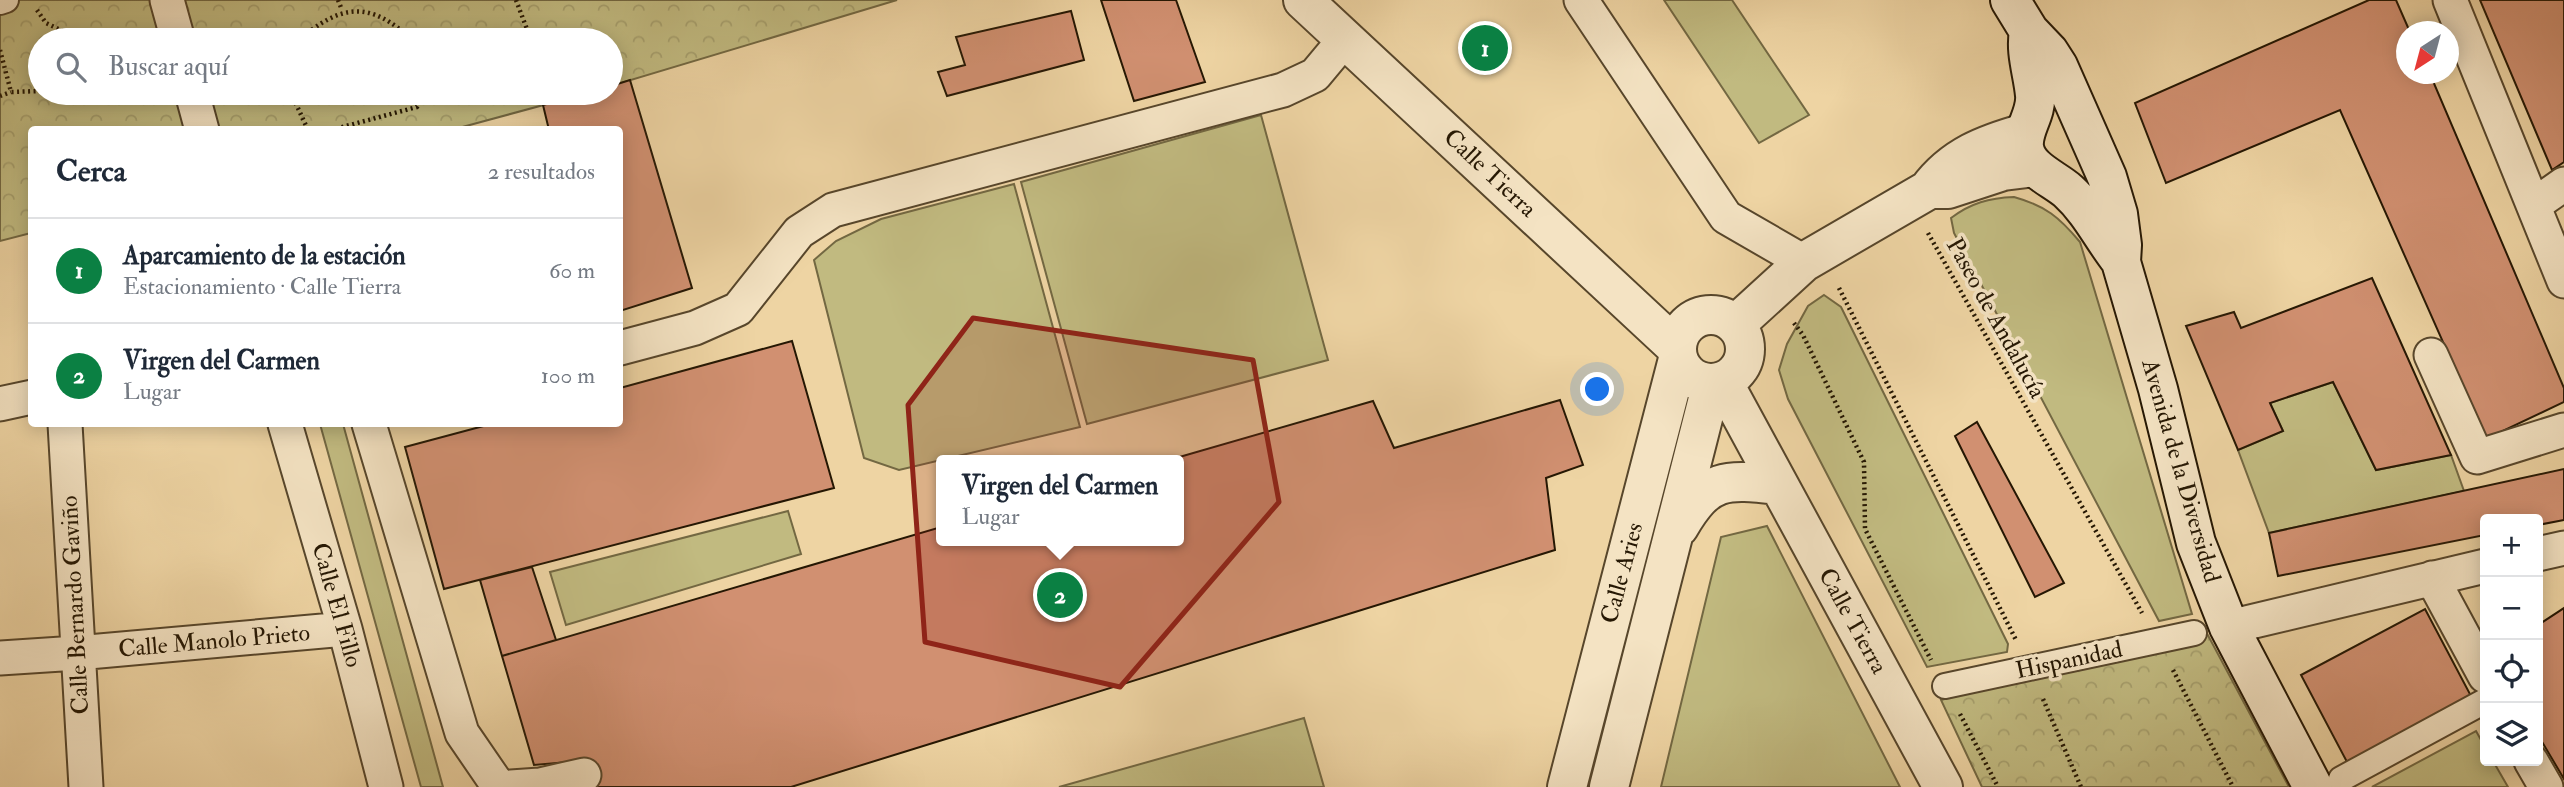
<!DOCTYPE html>
<html lang="es">
<meta charset="utf-8">
<style>
body{margin:0;font-family:"IM FELL Double Pica",serif;background:#f2f2f3;color:#1f2937}
.controls{position:absolute;right:21px;bottom:21px;display:grid;overflow:hidden;border-radius:7px;box-shadow:0 4px 18px #0003}
.controls button{width:63px;height:63px;display:grid;place-items:center;padding:0;border:0;border-bottom:2px solid #e0e1e3;background:#fff;color:#1f2937;font:35px sans-serif}
.compass{position:absolute;left:2396px;top:21px;width:63px;height:63px;border-radius:50%;background:#fff;box-shadow:0 4px 18px #0003;rotate:216deg}
.you{position:absolute;left:1598px;top:390px;width:24px;height:24px;margin:-18px;border:5px solid #fff;border-radius:50%;background:#1a73e8;box-shadow:0 0 0 10px #1a73e833}
.badge{display:grid;place-items:center;width:46px;height:46px;border-radius:50%;background:#0b8043;color:#fff;font-size:23px;font-weight:700}
.pin{position:absolute;translate:-50% -50%;border:4px solid #fff;box-shadow:0 2px 7px #0006}
.popup{position:absolute;left:936px;top:455px;width:248px;height:91px;box-sizing:border-box;display:grid;place-content:center;border-radius:7px;background:#fff;filter:drop-shadow(0 2px 5px #0005);font-size:23px;white-space:nowrap;color:#747a83}
.popup b{font-size:26px;color:#1f2937}
.popup::after{content:'';position:absolute;left:50%;top:100%;margin-left:-14px;border:14px solid transparent;border-top-color:#fff}
.list{margin:0;padding:0;list-style:none}
h2{display:flex;justify-content:space-between;align-items:center;height:91px;margin:0;padding:0 28px;font-size:30px}
h2 small{font-size:23px;font-weight:400;color:#747a83}
.list li{display:grid;grid-template-columns:46px 1fr auto;gap:21px;align-items:center;box-sizing:border-box;height:105px;padding:0 28px;border-top:2px solid #e0e1e3}
.list b{display:block;font-size:26px;white-space:nowrap}
.list p{margin:0;font-size:23px;white-space:nowrap;color:#747a83}
.list em{font-size:23px;font-style:normal;color:#747a83}
.icon{flex:none;width:38px;height:38px;fill:none;stroke:currentColor;stroke-width:2;stroke-linecap:round;stroke-linejoin:round}
.map{position:relative;flex:none;width:2564px;height:787px;overflow:hidden}
.search{position:absolute;background:#fff;box-shadow:0 4px 18px #0003;left:28px;top:28px;width:595px;height:77px;display:flex;align-items:center;gap:18px;box-sizing:border-box;padding:0 24px;border-radius:38px;color:#747a83;font-size:26px}
.panel{position:absolute;background:#fff;box-shadow:0 4px 18px #0003;left:28px;top:126px;width:595px;height:301px;border-radius:7px}
.map>svg:first-child{display:block}
.green{fill:#c1ba80;stroke:#736842;stroke-width:2}
.park{fill:url(#park-crowns);stroke:#736842;stroke-width:2}
.building{fill:#d19071;stroke:#251703;stroke-width:2}
.lines{fill:none;stroke-linecap:round;stroke-linejoin:round}
.pedestrian-casing{stroke:#57462b;stroke-width:28}
.minor-casing{stroke:#57462b;stroke-width:37}
.tertiary-casing{stroke:#57462b;stroke-width:42}
.secondary-casing{stroke:#251703;stroke-width:42}
.path{stroke:#251703;stroke-width:4.5;stroke-dasharray:2 3.5;stroke-linecap:butt}
.pedestrian{stroke:#f4e3c3;stroke-width:24}
.minor{stroke:#f4e3c3;stroke-width:33}
.tertiary{stroke:#f4e3c3;stroke-width:38}
.secondary{stroke:#f4e3c3;stroke-width:38}
.marked{fill:#8f2418;fill-opacity:0.2;stroke:#8f2418;stroke-width:5;stroke-linejoin:round}
.labels{text-anchor:middle;dominant-baseline:central;stroke-width:7;stroke-linejoin:round;paint-order:stroke}
.street-label{font-size:24px;fill:#251703;stroke:#f4e3c3}
</style>
<div class="map">
<svg width="2564" height="787" viewBox="0 0 2564 787">
<defs>
<pattern id="park-crowns" width="20" height="18" patternUnits="userSpaceOnUse" patternTransform="scale(1.75)"><rect width="20" height="18" fill="#c1ba80"/><path d="M2 6a3 3 0 1 1 6 0M12 15a3 3 0 1 1 6 0" fill="none" stroke="#a69f6d"/></pattern>
</defs>
<rect width="100%" height="100%" fill="#eed4a3"/>
<filter id="stains"><feTurbulence type="fractalNoise" baseFrequency=".00286" numOctaves="4"/><feColorMatrix values="0 0 0 0 .2 0 0 0 0 .09 0 0 0 0 .02 0 0 0 .5 -.17"/></filter>
<radialGradient id="worn" r=".72"><stop offset=".6" stop-color="#630" stop-opacity="0"/><stop offset="1" stop-color="#630" stop-opacity=".3"/></radialGradient>
<path class="green" d="M1664,0H1732L1809,115L1759,143Z
M1261,115L1328,360L1087,424L1021,182Z
M1014,184L1080,427L899,470L864,458L814,260L836,241L881,219Z
M2014,197C2046,206 2059,217 2080,242L2192,614L2159,621L1954,233L1951,218C1971,203 1989,198 2014,197Z
M1824,295L1841,307L2008,644L2007,652L1927,667L1788,399L1779,370L1787,344L1808,306Z
M2333,382L2376,470L2451,455L2464,491L2269,533L2238,450L2283,431L2270,403Z
M320,424H343L443,787H421Z
M788,511L801,554L566,625L550,572Z
M1767,526L1900,787H1661L1721,537Z
M1304,718L1324,787H1059Z
M2476,731L2485,747V761H2493L2508,787H2372Z"/>
<path class="park" d="M0,0H897L611,86V40H40V93H588L455,129L32,130L31,233L0,241Z
M2203,626L2289,787H1982L1941,700Z"/>
<path class="building" d="M1101,0H1176L1205,82L1134,101Z
M2369,0H2396L2410,32H2406V74H2430L2564,388V402L2486,439L2340,110L2166,183L2135,103Z
M2480,0H2564V162L2552,170Z
M1071,11L1084,60L947,96L938,72L965,65L956,37Z
M630,80L692,288L620,311V130H549L543,105L586,93H611V86Z
M2372,278L2451,455L2376,470L2333,382L2270,403L2283,431L2238,450L2186,326L2234,312L2241,328Z
M792,341L834,488L444,589L405,447L491,424H620V388Z
M1560,400L1583,465L1546,478L1555,550L791,787H587L579,761L534,765L502,656L941,527V541H1179V460H1169L1373,401L1394,448Z
M1977,422L2064,583L2035,597L1955,436Z
M2564,469V520L2538,525V519H2485V535L2278,576L2269,533Z
M532,567L556,640L502,656L480,580Z
M2564,608V779L2538,735V625Z
M2425,609L2471,696L2347,762L2301,675Z"/>
<g class="lines">
<defs>
<path id="pedestrian" d="M0,2L6,0
M1945,686L2194,633
M2341,779L2485,701"/>
<path id="minor" d="M167,0L178,40
M1581,0L1726,217L1804,262
M2450,0L2564,281
M192,93L202,130
M2534,205L2564,184
M620,348L695,328L738,309L799,232L833,210L1283,90L1315,75L1345,39
M2431,355L2477,457L2564,430
M0,404L32,397
M65,424L86,787
M285,424L345,629L386,787
M369,424L462,733L499,787
M2538,554L2564,548
M2432,578L2485,676
M2229,627L2485,566
M0,658L77,653L345,629
M2531,761L2546,787
M511,787L540,785L584,775"/>
<path id="tertiary" d="M1303,0L1677,348
M1933,189H1948L2003,171L2034,167
M1677 349a34 34 0 1 1 68 0a34 34 0 1 1-68 0Z
M1735,325L1804,262L1928,190C1953,156 1986,144 2025,133
M1723,382L1943,787
M1679,527C1708,477 1725,479 1779,485
M1567,787L1678,359
M1609,787L1712,383"/>
<path id="secondary" d="M2010,0L2029,31L2049,52L2058,66L2107,177L2118,214L2122,245L2121,262L2158,389L2196,543L2229,627L2313,787
M2029,31C2025,53 2033,73 2035,95C2037,114 2022,129 2024,147C2027,169 2053,178 2068,191C2090,211 2102,237 2120,260"/>
</defs>
<use href="#pedestrian" class="pedestrian-casing"/>
<use href="#minor" class="minor-casing"/>
<use href="#tertiary" class="tertiary-casing"/>
<use href="#secondary" class="secondary-casing"/>
<path class="path" d="M338,0L342,10
M516,0L531,40
M37,10L46,23L81,40
M299,40C341,4 370,0 412,40
M0,50L11,92L40,91
M101,93L108,99L132,93
M291,93L308,130
M552,93L555,102
M0,96L11,92
M331,130L417,107L424,93
M1928,233L2142,613
M1839,288L2016,640
M1794,323L1803,335L1864,462L1865,529L1931,660
M2173,670L2233,787
M2043,699L2081,787
M1960,714L1998,787"/>
<use href="#pedestrian" class="pedestrian"/>
<use href="#minor" class="minor"/>
<use href="#tertiary" class="tertiary"/>
<use href="#secondary" class="secondary"/>
</g>
<path class="marked" d="M973,318L1253,360L1279,502L1120,687L925,642L908,405Z"/>
<g class="labels">
<g class="street-label">
<text transform="translate(1490 173) rotate(43)">Calle Tierra</text>
<text transform="translate(1996 318) rotate(61)">Paseo de Andalucía</text>
<text transform="translate(2181 471) rotate(74)">Avenida de la Diversidad</text>
<text transform="translate(1622 573) rotate(-75)">Calle Aries</text>
<text transform="translate(75 605) rotate(-93)">Calle Bernardo Gaviño</text>
<text transform="translate(337 605) rotate(74)">Calle El Fillo</text>
<text transform="translate(1853 621) rotate(61)">Calle Tierra</text>
<text transform="translate(214 641) rotate(-5)">Calle Manolo Prieto</text>
<text transform="translate(2069 660) rotate(-12)">Hispanidad</text>
</g>
</g>
<rect width="100%" height="100%" filter="url(#stains)"/>
<rect width="100%" height="100%" fill="url(#worn)"/>
</svg>
<div class="controls">
<button>+</button>
<button>−</button>
<button><svg class="icon" aria-label="locate" viewBox="0 0 24 24"><circle cx="12" cy="12" r="6"/><path d="M12 2v4M12 18v4M2 12h4M18 12h4"/></svg></button>
<button><svg class="icon" aria-label="layers" viewBox="0 0 24 24"><path d="M12 4l9 5-9 5-9-5zM3 14l9 5 9-5"/></svg></button>
</div>
<svg class="compass" viewBox="-18 -18 36 36"><path d="M0-13l5 13h-10z" fill="#e53935"/><path d="M0 13l5-13h-10z" fill="#747a83"/></svg>
<div class="you"></div>
<div class="pin badge" style="left:1485px;top:48px">1</div>
<div class="pin badge" style="left:1060px;top:595px">2</div>
<div class="popup"><b>Virgen del Carmen</b>Lugar</div>
<div class="search"><svg class="icon" aria-label="search" viewBox="0 0 24 24"><circle cx="10" cy="10" r="6"/><path d="M15 15l6 6"/></svg>Buscar aquí</div>
<section class="panel">
<h2>Cerca<small>2 resultados</small></h2>
<ul class="list">
<li><span class="badge">1</span><div><b>Aparcamiento de la estación</b><p>Estacionamiento · Calle Tierra</p></div><em>60 m</em></li>
<li><span class="badge">2</span><div><b>Virgen del Carmen</b><p>Lugar</p></div><em>100 m</em></li>
</ul>
</section>
</div>
